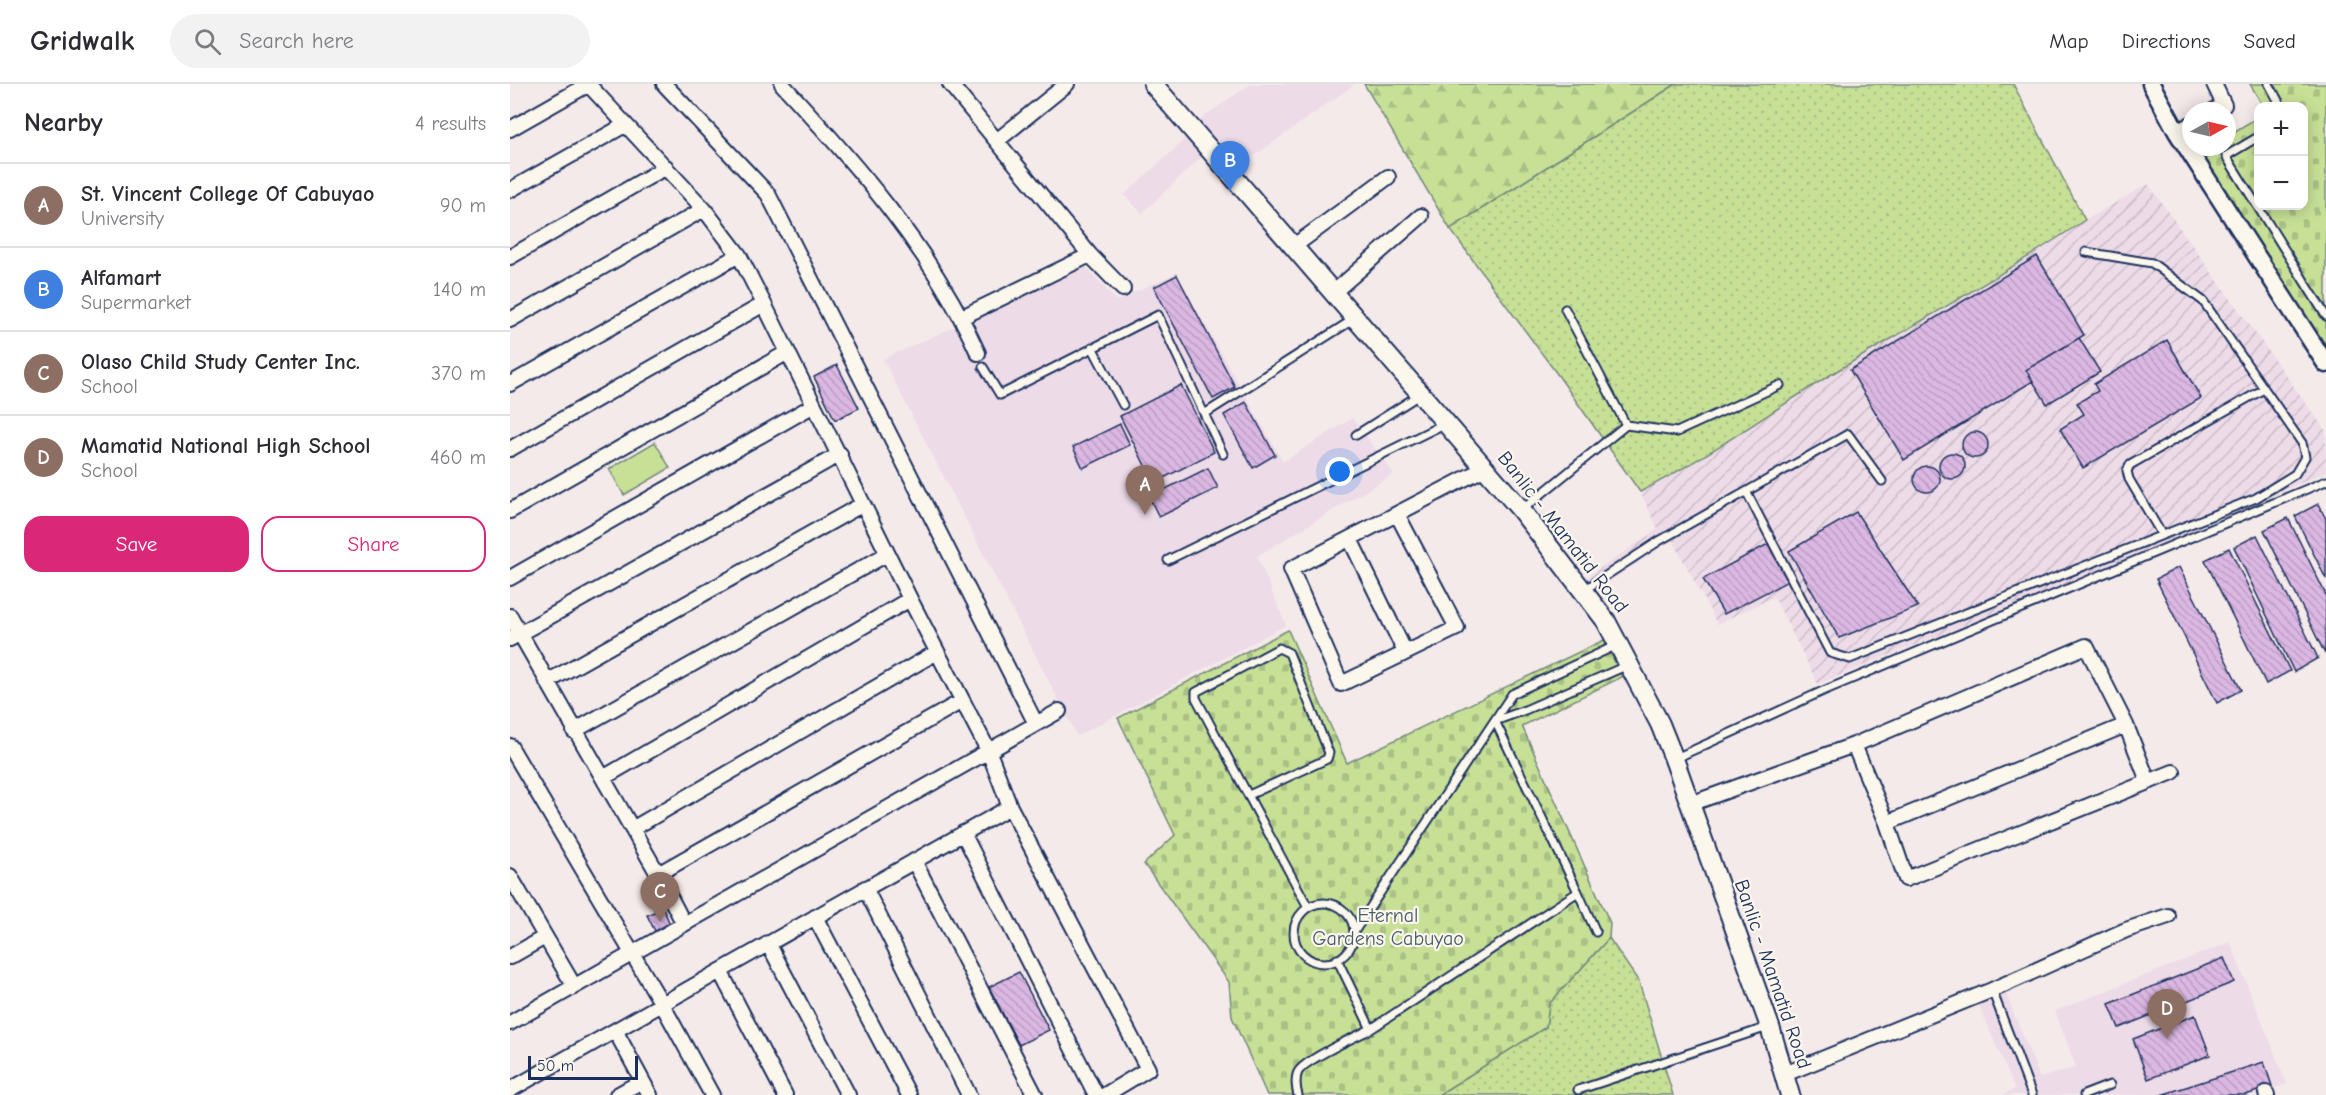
<!DOCTYPE html>
<meta charset="utf-8">
<style>
body{margin:0;font-family:"Comic Neue",sans-serif;background:#f2f2f3;color:#2b2b33}
.controls{position:absolute;right:18px;top:18px;display:grid;overflow:hidden;border-radius:12px;box-shadow:0 3px 15px #0003}
.controls button{width:54px;height:54px;display:grid;place-items:center;padding:0;border:0;border-bottom:2px solid #e1e1e2;background:#fff;color:#2b2b33;font:30px sans-serif}
.compass{position:absolute;left:1672px;top:18px;width:54px;height:54px;border-radius:50%;background:#fff;box-shadow:0 3px 15px #0003;rotate:82deg}
.scale{position:absolute;left:18px;bottom:15px;width:110px;box-sizing:border-box;padding-left:6px;border:3px solid #1b2f5e;border-top:0;font-size:16px;line-height:21px;white-space:nowrap;color:#1b2f5e;-webkit-text-stroke:4px #fbf7ec;paint-order:stroke}
.you{position:absolute;left:830px;top:388px;width:21px;height:21px;margin:-15px;border:4px solid #fff;border-radius:50%;background:#1a73e8;box-shadow:0 0 0 9px #1a73e833}
.badge{display:grid;place-items:center;width:39px;height:39px;border-radius:50%;background:#db2777;color:#fff;font-size:20px;font-weight:700}
.pin{position:absolute;translate:-50% -50px;filter:drop-shadow(0 2px 3px #0008)}
.pin::after{content:'';position:absolute;top:32px;width:21px;height:18px;background:inherit;clip-path:polygon(0 0,100% 0,50% 100%)}
.list{margin:0;padding:0;list-style:none}
h2{display:flex;justify-content:space-between;align-items:center;height:78px;margin:0;padding:0 24px;font-size:26px}
h2 small{font-size:20px;font-weight:400;color:#7c7c81}
.list li{display:grid;grid-template-columns:39px 1fr auto;gap:18px;align-items:center;box-sizing:border-box;height:84px;padding:0 24px;border-top:2px solid #e1e1e2}
.list b{display:block;font-size:22px;white-space:nowrap}
.list p{margin:0;font-size:20px;white-space:nowrap;color:#7c7c81}
.list em{font-size:20px;font-style:normal;color:#7c7c81}
.actions{display:flex;gap:12px;padding:18px 24px}
.actions a{flex:1;padding:14px 0;border:2px solid #db2777;border-radius:18px;text-align:center;font-size:21px;color:#db2777}
.actions .main{background:#db2777;color:#fff}
.icon{flex:none;width:33px;height:33px;fill:none;stroke:currentColor;stroke-width:2;stroke-linecap:round;stroke-linejoin:round}
.map{position:relative;flex:none;width:1816px;height:1011px;overflow:hidden}
header{display:flex;align-items:center;gap:36px;box-sizing:border-box;height:84px;padding:0 30px;background:#fff;border-bottom:2px solid #e1e1e2}
header strong{font-size:28px}
nav{display:flex;gap:33px;margin-inline-start:auto;font-size:21px}
.search{width:420px;height:54px;background:#f2f2f3;display:flex;align-items:center;gap:15px;box-sizing:border-box;padding:0 21px;border-radius:33px;color:#7c7c81;font-size:22px}
main{display:flex}
aside{flex:1;background:#fff}
.map>svg:first-child{display:block}
.built{fill:#eddbe8}
.industrial{fill:url(#industrial-furrows)}
.grass{fill:url(#grass-dots);stroke:#71887a;stroke-width:1.5}
.forest{fill:url(#forest-firs);stroke:#71887a;stroke-width:1.5}
.cemetery{fill:url(#cemetery-stones);stroke:#71887a;stroke-width:1.5}
.park{fill:#c7e096;stroke:#71887a;stroke-width:1.5}
.building{fill:url(#building-back-hatch);stroke:#1b2f5e;stroke-width:1.5}
.lines{fill:none;stroke-linecap:round;stroke-linejoin:round}
.service-casing{stroke:#1b2f5e;stroke-width:11}
.minor-casing{stroke:#1b2f5e;stroke-width:18}
.tertiary-casing{stroke:#1b2f5e;stroke-width:21}
.secondary-casing{stroke:#1b2f5e;stroke-width:22}
.service{stroke:#fbf7ec;stroke-width:7}
.minor{stroke:#fbf7ec;stroke-width:14}
.tertiary{stroke:#fbf7ec;stroke-width:16}
.secondary{stroke:#fbf7ec;stroke-width:18}
.labels{text-anchor:middle;dominant-baseline:central;stroke-width:4.5;stroke-linejoin:round;paint-order:stroke}
.street-label{font-size:20px;fill:#1b2f5e;stroke:#fbf7ec}
.park-label{font-size:20px;fill:#465b6c;stroke:#fbf7ec}
</style>
<header>
<strong>Gridwalk</strong>
<div class="search"><svg class="icon" aria-label="search" viewBox="0 0 24 24"><circle cx="10" cy="10" r="6"/><path d="M15 15l6 6"/></svg>Search here</div>
<nav><a>Map</a><a>Directions</a><a>Saved</a></nav>
</header>
<main>
<aside>
<h2>Nearby<small>4 results</small></h2>
<ul class="list">
<li><span class="badge" style="background:#8d6e63">A</span><div><b>St. Vincent College Of Cabuyao</b><p>University</p></div><em>90 m</em></li>
<li><span class="badge" style="background:#3f7fe0">B</span><div><b>Alfamart</b><p>Supermarket</p></div><em>140 m</em></li>
<li><span class="badge" style="background:#8d6e63">C</span><div><b>Olaso Child Study Center Inc.</b><p>School</p></div><em>370 m</em></li>
<li><span class="badge" style="background:#8d6e63">D</span><div><b>Mamatid National High School</b><p>School</p></div><em>460 m</em></li>
</ul>
<div class="actions"><a class="main">Save</a><a>Share</a></div>
</aside>
<div class="map">
<svg width="1816" height="1011" viewBox="0 0 1816 1011">
<defs>
<pattern id="industrial-furrows" width="10" height="10" patternUnits="userSpaceOnUse" patternTransform="scale(1.5)"><rect width="10" height="10" fill="#eddbe8"/><path d="M-1 1l2-2M0 10L10 0M9 11l2-2" fill="none" stroke="#cbbcc9"/></pattern>
<pattern id="grass-dots" width="8" height="8" patternUnits="userSpaceOnUse" patternTransform="scale(1.5)"><rect width="8" height="8" fill="#c7e096"/><path d="M2 2h.1M6 6h.1" fill="none" stroke="#aac084" stroke-width="1.8" stroke-linecap="round"/></pattern>
<pattern id="forest-firs" width="22" height="20" patternUnits="userSpaceOnUse" patternTransform="scale(1.5)"><rect width="22" height="20" fill="#c7e096"/><path d="M5 1l3.5 6h-7zM16 11l3.5 6h-7z" fill="#aac084"/></pattern>
<pattern id="cemetery-stones" width="16" height="16" patternUnits="userSpaceOnUse" patternTransform="scale(1.5)"><rect width="16" height="16" fill="#c7e096"/><path d="M2 7V4a2 2 0 0 1 4 0v3zM10 15v-3a2 2 0 0 1 4 0v3z" fill="#aac084"/></pattern>
<pattern id="building-back-hatch" width="6" height="6" patternUnits="userSpaceOnUse" patternTransform="scale(1.5)"><rect width="6" height="6" fill="#dbb8e2"/><path d="M-1 5l2 2M0 0l6 6M5-1l2 2" fill="none" stroke="#bb9ec4"/></pattern>
</defs>
<rect width="100%" height="100%" fill="#f5eaea"/>
<filter id="ink" filterUnits="userSpaceOnUse"><feTurbulence type="fractalNoise" baseFrequency=".0167" numOctaves="2"/><feDisplacementMap in="SourceGraphic" scale="12" xChannelSelector="R" yChannelSelector="G"/><feConvolveMatrix kernelMatrix="1 2 1 2 8 2 1 2 1" color-interpolation-filters="sRGB"/></filter>
<g filter="url(#ink)">
<path class="built" d="M741,0H845L722,88L702,63L632,129L614,111L669,61L693,33Z
M576,183L606,217L666,189L773,378L842,334L884,390L747,472L776,541L567,652L373,275Z
M1720,858L1777,1000L1744,1011H1492L1505,1005L1467,917L1494,905L1530,994L1566,983L1545,927Z"/>
<path class="industrial" d="M1638,100L1816,347V388L1578,491L1308,600L1264,513L1207,540L1162,455L1081,510L1073,496L1148,445L1130,408L1173,385L1323,290L1535,163L1575,136Z"/>
<path class="grass" d="M1166,0H1503L1575,136C1494,190 1409,238 1325,288C1260,328 1198,373 1130,408L1050,294L940,145Z
M1099,854L1129,898L1163,1011H928L1036,943L1039,920Z"/>
<path class="forest" d="M854,0H1166L940,145Z"/>
<path class="cemetery" d="M1740,0H1816V269L1688,69L1698,63H1717V52L1748,33V122H1794V22H1753Z
M778,546L837,679L1094,556L1112,593L1012,642L1100,839L1099,854L1039,920L1036,943L928,1011H757L722,933L719,898L634,780L665,751L608,634Z"/>
<path class="park" d="M145,358L160,384L114,411L99,385Z"/>
<path class="building" d="M1527,172L1574,251L1516,286L1523,297L1394,376L1340,286Z
M667,191L725,303L703,315L644,203Z
M1569,254L1590,288L1537,320L1516,286Z
M1657,256L1691,314L1573,384L1550,345L1574,330L1567,319L1588,307L1584,300Z
M327,281L349,324L325,336L304,293Z
M671,301L704,368L644,399L610,332Z
M736,318L765,371L743,384L714,331Z
M610,340L620,361L573,384L563,363Z
M1452 361a13 13 0 1 1 26 0a13 13 0 1 1-26 0Z
M1429 382a13 13 0 1 1 26 0a13 13 0 1 1-26 0Z
M1404 395a13 13 0 1 1 26 0a13 13 0 1 1-26 0Z
M698,384L708,404L649,433L639,413Z
M1808,420L1816,435V495L1785,432Z
M1346,428L1408,523L1329,554L1279,467Z
M1778,434L1816,511L1815,570L1754,446Z
M1747,451L1808,574L1784,588L1724,463Z
M1258,460L1278,497L1214,530L1193,495Z
M1719,464L1780,587L1756,600L1695,476Z
M1669,483L1731,606L1707,619L1646,495Z
M153,824L162,845L148,853L137,831Z
M1714,874L1724,898L1609,944L1599,920Z
M509,888L539,946L509,961L479,903Z
M1685,931L1700,971L1638,995L1623,955Z
M1754,978L1762,1002L1736,1011H1651Z"/>
<g class="lines">
<defs>
<path id="service" d="M1759,0L1771,22
M1748,53L1716,72L1816,232
M582,263L613,321
M473,283L490,311L648,231L713,370
M696,329L844,235
M1116,341L1167,348L1270,301
M846,351L909,311
M1237,409L1320,569L1340,575L1746,414L1785,390L1795,373L1792,359L1693,217L1642,179L1576,168
M1013,425L1116,341L1055,225
M1652,451L1619,395L1617,387L1620,381L1754,305
M658,476L934,340
M1074,506L1149,457L1338,350L1372,397
M985,637L1015,626L1118,581
M1166,674L1313,607L1816,397
M739,711L817,675L819,669L779,569L769,564L686,608V614L798,823
M1068,808L1086,848
M784 849a30 30 0 1 1 60 0a30 30 0 1 1-60 0Z
M844,848L1002,610L1107,561
M827,875L861,945L1068,808L985,637
M1482,906L1522,1011
M1068,1006L1258,943
M788,1011C786,1005 785,994 788,988C794,976 847,952 861,945
M1574,1011L1600,1001"/>
<path id="minor" d="M78,0L194,125L229,171L254,220L400,515L479,668L500,723L638,985L595,1011
M154,0L258,110L526,640
M272,0C347,81 423,168 468,269
M440,0L580,171L613,205
M1703,27L1714,21L1704,0
M0,45L79,0
M1667,48L1681,40
M488,56L557,0
M0,106L115,41
M784,162L878,93
M0,173L156,83
M824,208L911,132
M452,233L580,171
M0,236L194,125
M0,300L229,171
M0,365L254,220
M0,427L278,268
M887,430L947,544L831,600L781,485L975,384
M840,455L895,568
M0,494L304,321
M0,532L148,790L174,840
M0,555L330,370
M37,598L353,420
M64,647L377,470
M1344,661L1377,739L1396,795L1663,688
M0,662L152,920L202,1011
M93,694L400,515
M1180,720L1344,661L1576,562L1616,641L1638,697
M1377,739L1616,641
M122,745L427,568
M453,749L586,1011
M404,777L525,1011
M148,790L452,617
M0,792L64,902
M355,804L459,1011
M305,833L399,1011
M258,859L338,1011
M0,873L35,853
M210,887L275,1011
M0,939L549,627
M106,948L140,1011
M1275,990L1482,906L1616,846L1658,832
M0,1006L500,723
M1756,1009L1757,1011
M107,1011L132,997"/>
<path id="tertiary" d="M1641,0L1667,48L1816,280"/>
<path id="secondary" d="M643,0L1011,426L1096,537L1150,640L1164,675L1260,943L1280,1011"/>
</defs>
<use href="#service" class="service-casing"/>
<use href="#minor" class="minor-casing"/>
<use href="#tertiary" class="tertiary-casing"/>
<use href="#secondary" class="secondary-casing"/>
<use href="#service" class="service"/>
<use href="#minor" class="minor"/>
<use href="#tertiary" class="tertiary"/>
<use href="#secondary" class="secondary"/>
</g>
</g>
<g class="labels">
<g class="street-label">
<text transform="translate(1053 448) rotate(52)">Banlic - Mamatid Road</text>
<text transform="translate(1263 890) rotate(71)">Banlic - Mamatid Road</text>
</g>
<g class="park-label">
<text x="878" y="831">Eternal<tspan x="878" dy="23">Gardens Cabuyao</tspan></text>
</g>
</g>
</svg>
<div class="controls">
<button>+</button>
<button>−</button>
</div>
<svg class="compass" viewBox="-18 -18 36 36"><path d="M0-13l5 13h-10z" fill="#e53935"/><path d="M0 13l5-13h-10z" fill="#7c7c81"/></svg>
<div class="scale">50 m</div>
<div class="you"></div>
<div class="pin badge" style="left:635px;top:431px;background:#8d6e63">A</div>
<div class="pin badge" style="left:720px;top:107px;background:#3f7fe0">B</div>
<div class="pin badge" style="left:150px;top:838px;background:#8d6e63">C</div>
<div class="pin badge" style="left:1657px;top:955px;background:#8d6e63">D</div>
</div>
</main>
